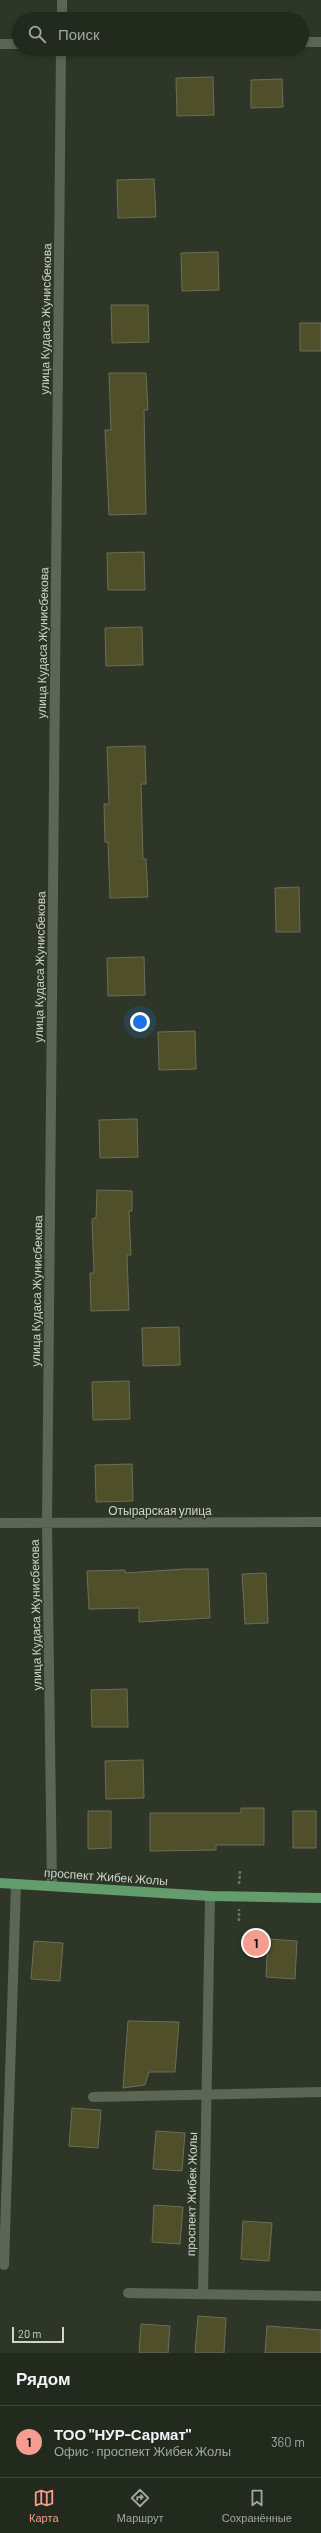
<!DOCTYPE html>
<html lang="ru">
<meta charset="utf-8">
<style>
body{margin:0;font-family:Barlow,sans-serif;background:#2e352a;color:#f1f3f6}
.scale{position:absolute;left:12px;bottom:10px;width:52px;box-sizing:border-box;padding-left:4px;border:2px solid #cfd4ca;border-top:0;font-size:11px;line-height:14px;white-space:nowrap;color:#cfd4ca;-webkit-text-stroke:3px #2e3727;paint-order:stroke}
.you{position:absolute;left:140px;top:1022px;width:14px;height:14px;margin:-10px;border:3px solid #fff;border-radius:50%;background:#1a73e8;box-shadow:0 0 0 6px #1a73e833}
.badge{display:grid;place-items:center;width:26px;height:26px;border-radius:50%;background:#f59d8f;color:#111;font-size:13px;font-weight:700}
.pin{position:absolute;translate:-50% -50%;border:2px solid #fff;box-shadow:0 1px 4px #0006}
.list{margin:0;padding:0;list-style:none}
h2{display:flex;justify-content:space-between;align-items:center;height:52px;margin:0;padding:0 16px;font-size:17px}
h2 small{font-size:13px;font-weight:400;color:#a2a6a4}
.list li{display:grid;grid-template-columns:26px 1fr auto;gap:12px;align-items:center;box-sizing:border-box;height:72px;padding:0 16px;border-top:1px solid #3f453b}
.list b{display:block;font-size:15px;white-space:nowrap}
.list p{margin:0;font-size:13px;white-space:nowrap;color:#a2a6a4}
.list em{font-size:13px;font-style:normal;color:#a2a6a4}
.icon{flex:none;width:22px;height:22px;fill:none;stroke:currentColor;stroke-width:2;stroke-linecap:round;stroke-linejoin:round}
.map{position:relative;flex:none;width:321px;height:2353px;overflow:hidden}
.search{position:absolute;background:#22291d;box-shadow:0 2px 6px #0003;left:12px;right:12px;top:12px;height:44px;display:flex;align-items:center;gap:10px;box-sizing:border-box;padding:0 14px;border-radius:22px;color:#a2a6a4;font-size:15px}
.sheet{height:124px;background:#22291d}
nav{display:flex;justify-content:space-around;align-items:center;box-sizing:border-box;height:56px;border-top:1px solid #3f453b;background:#22291d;font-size:11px;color:#a2a6a4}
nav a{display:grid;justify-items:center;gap:2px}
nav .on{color:#f59d8f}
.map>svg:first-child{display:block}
.building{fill:#4f502a;stroke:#6c6d59}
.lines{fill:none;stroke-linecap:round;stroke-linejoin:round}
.path{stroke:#6c7466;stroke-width:2.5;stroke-dasharray:3 2;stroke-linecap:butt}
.minor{stroke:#5c6654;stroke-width:10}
.major{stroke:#639d6e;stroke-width:10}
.labels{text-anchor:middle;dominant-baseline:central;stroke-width:3;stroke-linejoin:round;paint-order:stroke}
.street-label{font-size:12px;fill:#cfd4ca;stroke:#2e3727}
</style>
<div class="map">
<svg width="321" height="2353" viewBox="0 0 321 2353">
<rect width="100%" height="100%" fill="#2e3727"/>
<path class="building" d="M213,77L214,115L177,116L176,78Z
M282,79L283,107L251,108V80Z
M154,179L156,217L118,218L117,180Z
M218,252L219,290L182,291L181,253Z
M111,305H148L149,342L112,343Z
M300,323H321V351H300Z
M109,373H146L148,410H144L146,514L109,515L105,430H111Z
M144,552L145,590H108L107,553Z
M142,627L143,665L106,666L105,628Z
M145,746L146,784H141L143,859H146L148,897L110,898L108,842H105L104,804H109L107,747Z
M299,887L300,932H276L275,888Z
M144,957L145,995L108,996L107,958Z
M195,1031L196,1069L159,1070L158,1032Z
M137,1119L138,1157L100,1158L99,1120Z
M97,1190L132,1191V1211H129L131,1255H127L129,1310L91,1311L90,1273H94L92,1219L96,1218Z
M179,1327L180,1365L143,1366L142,1328Z
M129,1381L130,1419L93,1420L92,1382Z
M132,1464L133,1501L96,1502L95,1465Z
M185,1569H208L210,1618L139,1622V1608L89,1609L87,1571L125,1570V1573Z
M266,1573L268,1623L245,1624L242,1574Z
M127,1689L128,1727H92L91,1690Z
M143,1760L144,1798L106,1799L105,1761Z
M241,1808H264V1845H216V1850L150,1851V1813H241Z
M88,1811H111V1848L88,1849Z
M293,1811H316V1848H293Z
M268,1939L297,1941L295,1979L266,1977Z
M34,1941L63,1943L60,1981L31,1979Z
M128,2021L179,2022L175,2072H149L145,2085L123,2088Z
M72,2108L101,2110L98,2148L69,2146Z
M156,2131L185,2133L182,2171L153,2169Z
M154,2205L183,2207L180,2244L152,2242Z
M243,2221L272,2223L269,2261L241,2259Z
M198,2316L226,2318L224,2353H195Z
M141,2324L170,2326L168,2353H139Z
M267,2326L321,2330V2353H265Z"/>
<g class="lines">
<path class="path" d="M239,1884L240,1871
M239,1921V1909"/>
<path class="minor" d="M62,19V0
M302,42H321
M0,44H19
M0,1523L321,1522
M52,1885L47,1524L61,49
M93,2097L321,2092
M4,2265L16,1884
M128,2293L321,2296
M203,2294L210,1896"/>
<path class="major" d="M0,1883L210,1896L321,1898"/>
</g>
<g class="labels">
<g class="street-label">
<text transform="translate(45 319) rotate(-89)">улица Кудаса Жунисбекова</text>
<text transform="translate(42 643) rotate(-89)">улица Кудаса Жунисбекова</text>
<text transform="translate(39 967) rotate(-89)">улица Кудаса Жунисбекова</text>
<text transform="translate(36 1291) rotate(-89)">улица Кудаса Жунисбекова</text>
<text x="160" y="1510">Отырарская улица</text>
<text transform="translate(35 1615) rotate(-91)">улица Кудаса Жунисбекова</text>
<text transform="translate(106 1876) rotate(4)">проспект Жибек Жолы</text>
<text transform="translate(191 2194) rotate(-89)">проспект Жибек Жолы</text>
</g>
</g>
</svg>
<div class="scale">20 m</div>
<div class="you"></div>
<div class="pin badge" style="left:256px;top:1943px">1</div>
<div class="search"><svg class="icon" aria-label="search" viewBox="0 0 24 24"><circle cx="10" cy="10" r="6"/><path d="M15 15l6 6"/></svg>Поиск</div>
</div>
<section class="sheet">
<h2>Рядом<small></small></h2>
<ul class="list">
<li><span class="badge">1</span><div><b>ТОО &quot;НУР-Сармат&quot;</b><p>Офис · проспект Жибек Жолы</p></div><em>360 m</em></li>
</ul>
</section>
<nav>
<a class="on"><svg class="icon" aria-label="map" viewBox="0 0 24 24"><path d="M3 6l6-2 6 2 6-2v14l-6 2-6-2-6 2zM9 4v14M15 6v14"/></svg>Карта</a>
<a><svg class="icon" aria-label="directions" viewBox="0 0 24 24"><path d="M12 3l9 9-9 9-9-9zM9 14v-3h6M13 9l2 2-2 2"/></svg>Маршрут</a>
<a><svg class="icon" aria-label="saved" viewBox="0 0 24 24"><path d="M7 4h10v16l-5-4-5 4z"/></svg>Сохранённые</a>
</nav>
